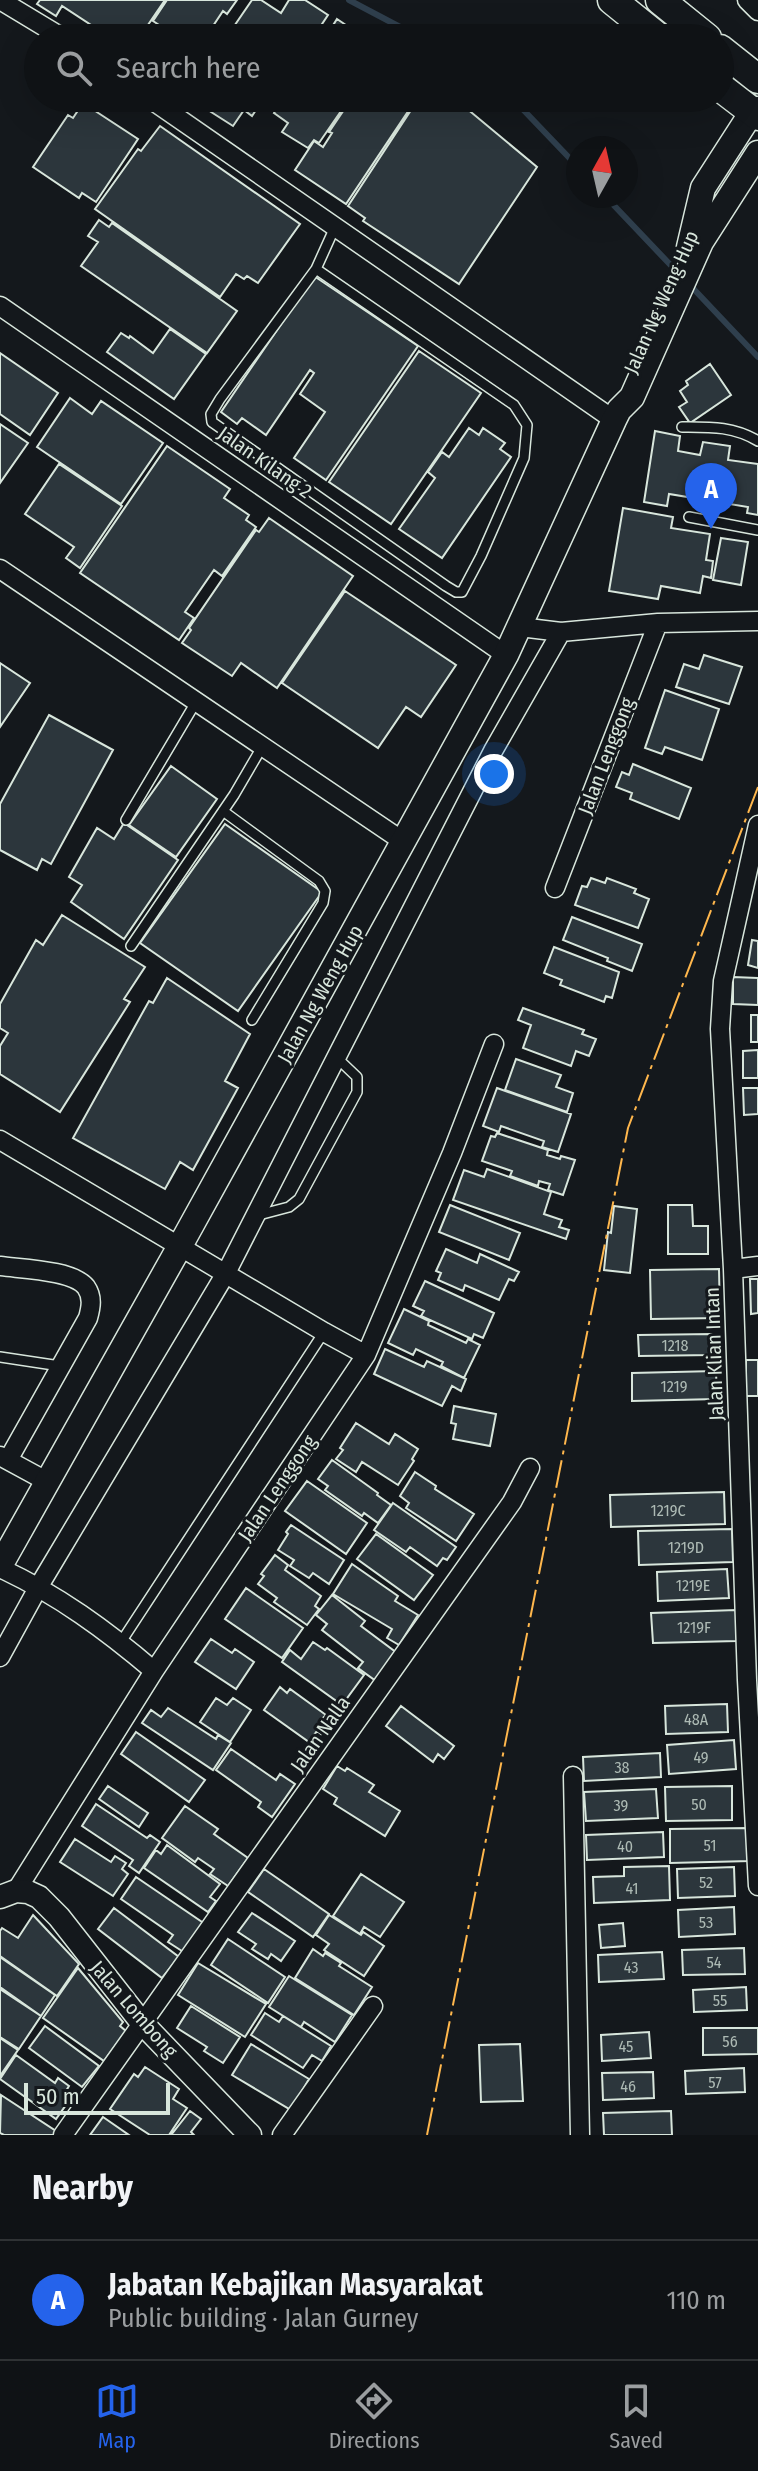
<!DOCTYPE html>
<meta charset="utf-8">
<style>
body{margin:0;font-family:"Fira Sans Condensed",sans-serif;background:#1d2022;color:#f1f3f6}
.compass{position:absolute;left:566px;top:136px;width:72px;height:72px;border-radius:50%;background:#0f1215;box-shadow:0 8px 32px #0002;rotate:8deg}
.scale{position:absolute;left:24px;bottom:20px;width:146px;box-sizing:border-box;padding-left:8px;border:4px solid #d8e6dc;border-top:0;font-size:22px;line-height:28px;white-space:nowrap;color:#d8e6dc;-webkit-text-stroke:6px #14181c;paint-order:stroke}
.you{position:absolute;left:494px;top:774px;width:28px;height:28px;margin:-20px;border:6px solid #fff;border-radius:50%;background:#1a73e8;box-shadow:0 0 0 12px #1a73e833}
.badge{display:grid;place-items:center;width:52px;height:52px;border-radius:50%;background:#2563eb;color:#fff;font-size:26px;font-weight:700}
.pin{position:absolute;translate:-50% -66px;filter:drop-shadow(0 2px 4px #0008)}
.pin::after{content:'';position:absolute;top:42px;width:28px;height:24px;background:inherit;clip-path:polygon(0 0,100% 0,50% 100%)}
.list{margin:0;padding:0;list-style:none}
h2{display:flex;justify-content:space-between;align-items:center;height:104px;margin:0;padding:0 32px;font-size:34px}
h2 small{font-size:26px;font-weight:400;color:#9b9ea0}
.list li{display:grid;grid-template-columns:52px 1fr auto;gap:24px;align-items:center;box-sizing:border-box;height:120px;padding:0 32px;border-top:2px solid #2f3234}
.list b{display:block;font-size:30px;white-space:nowrap}
.list p{margin:0;font-size:26px;white-space:nowrap;color:#9b9ea0}
.list em{font-size:26px;font-style:normal;color:#9b9ea0}
.icon{flex:none;width:44px;height:44px;fill:none;stroke:currentColor;stroke-width:2;stroke-linecap:round;stroke-linejoin:round}
.map{position:relative;flex:none;width:758px;height:2135px;overflow:hidden}
.search{position:absolute;background:#0f1215;box-shadow:0 8px 32px #0002;left:24px;right:24px;top:24px;height:88px;display:flex;align-items:center;gap:20px;box-sizing:border-box;padding:0 28px;border-radius:44px;color:#9b9ea0;font-size:30px}
.sheet{height:224px;background:#0f1215}
nav{display:flex;justify-content:space-around;align-items:center;box-sizing:border-box;height:112px;border-top:2px solid #2f3234;background:#0f1215;font-size:22px;color:#9b9ea0}
nav a{display:grid;justify-items:center;gap:4px}
nav .on{color:#2563eb}
.map>svg:first-child{display:block}
.lines{fill:none;stroke-linecap:round;stroke-linejoin:round}
.stream{stroke:#2f3f4d;stroke-width:6}
.building{fill:#2c363c;stroke:#d8e6dc;stroke-width:2}
.service-casing{stroke:#d8e6dc;stroke-width:12}
.minor-casing{stroke:#d8e6dc;stroke-width:21}
.tertiary-casing{stroke:#d8e6dc;stroke-width:25}
.secondary-casing{stroke:#d8e6dc;stroke-width:27}
.primary-casing{stroke:#d8e6dc;stroke-width:31}
.service{stroke:#14181c;stroke-width:9}
.minor{stroke:#14181c;stroke-width:18}
.tertiary{stroke:#14181c;stroke-width:22}
.secondary{stroke:#14181c;stroke-width:24}
.primary{stroke:#14181c;stroke-width:28}
.power{stroke:#ffb74d;stroke-width:2;stroke-dasharray:28 6 4 6;stroke-linecap:butt}
.labels{text-anchor:middle;dominant-baseline:central;stroke-width:6;stroke-linejoin:round;paint-order:stroke}
.number-label{font-size:16px;fill:#adbab4}
.street-label{font-size:20px;fill:#d8e6dc;stroke:#14181c}
</style>
<div class="map">
<svg width="758" height="2135" viewBox="0 0 758 2135">
<rect width="100%" height="100%" fill="#14181c"/>
<g class="lines">
<path class="stream" d="M349,0L421,38
M512,98L578,167
M605,196L680,275
M688,283L758,357"/>
</g>
<path class="building" d="M40,0H165L139,38H111L62,6L56,16L37,4Z
M167,0H237L227,14L223,11L205,38H179L153,21Z
M252,0H261L281,13L289,0H305L328,15L314,36L308,32L304,38H226Z
M337,19L365,38H325Z
M216,98H264L252,116L244,110L233,126L208,110Z
M284,98H350L319,143L314,140L308,148L282,132L288,123L274,113Z
M352,98H417L346,204L295,170L314,141L323,147L332,133L329,132Z
M419,98H454L537,167L459,284L363,221L365,218L348,206Z
M83,103L138,139L96,202L82,193L79,198L33,167L68,115L73,118Z
M160,126L300,224L258,283L247,276L244,279L236,274L220,297L95,209L138,149L141,151Z
M99,220L109,227L112,223L237,311L207,353L81,266L98,242L88,236Z
M314,276L418,346L326,480L294,458L325,412L300,394L314,373L310,370L266,435L242,418L237,424L221,412Z
M170,329L206,354L174,399L107,352L121,333L129,338L130,336L153,353Z
M419,351L481,393L391,524L329,482Z
M0,353L58,393L30,435L0,414Z
M710,364L731,395L690,423L679,407L687,402L680,391L688,385L686,381Z
M70,398L92,414L101,401L163,443L121,504L37,447Z
M0,424L28,443L0,483Z
M469,428L479,435L483,428L505,443L500,449L511,457L442,558L399,529L435,478L428,472L442,452L449,457Z
M655,431L680,436L678,451L700,455L703,442L730,446L728,460L758,464V515L747,513L748,507L669,494L667,506L644,502Z
M167,446L230,489L224,498L249,515L246,520L256,527L222,576L214,570L185,612L194,618L179,640L80,573Z
M59,464L122,506L80,568L66,558L74,547L25,514Z
M623,508L673,517L671,528L710,534L706,560L713,561L711,578L703,576L700,593L661,586L658,599L609,591Z
M269,518L353,576L277,688L241,663L232,676L182,643L191,630L189,628L256,530L259,532Z
M721,538L748,542L741,585L713,580Z
M345,591L456,665L421,717L406,707L378,748L282,683Z
M704,655L742,667L729,704L676,687L684,664L699,669Z
M0,663L30,683L0,727Z
M665,690L719,709L702,760L665,747L662,754L645,748Z
M49,715L113,750L51,864L42,859L37,870L0,850V804Z
M633,764L691,788L679,819L630,799L632,793L616,787L622,772L629,775Z
M171,766L217,799L176,857L129,825Z
M124,823L178,860L124,939L71,902L82,885L69,877L97,828L114,839Z
M225,824L322,892L238,1011L140,943Z
M591,878L605,883L607,878L636,889L634,893L649,899L638,928L575,905L582,886L587,887Z
M62,915L145,967L124,999L130,1002L60,1112L0,1074V1046L8,1033L0,1028V1004L36,940L43,945Z
M572,917L642,944L632,971L607,961L608,958L563,940Z
M752,940L758,941V968L748,965Z
M554,947L619,972L612,998L606,996L604,1002L560,985L562,980L544,973Z
M733,977L758,978V1005L733,1004Z
M167,978L250,1034L225,1081L238,1088L193,1170L180,1162L165,1189L73,1138L149,1001L153,1003Z
M523,1008L584,1030L582,1034L596,1039L589,1056L576,1051L571,1066L523,1048L531,1025L518,1020Z
M751,1015H758V1042H751Z
M758,1050V1078H743V1051Z
M516,1059L561,1075L556,1087L573,1093L567,1112L505,1090Z
M497,1088L571,1114L558,1152L542,1147L544,1141L501,1126L499,1132L483,1126Z
M743,1088H758V1114L744,1115Z
M497,1133L548,1150L547,1155L560,1159L561,1156L575,1160L563,1195L548,1190L550,1184L539,1181L538,1186L510,1176L512,1171L482,1161L491,1136L495,1137Z
M487,1169L551,1192L544,1214L562,1220L559,1227L569,1230L566,1239L453,1200L464,1170L484,1177Z
M450,1205L520,1233L509,1260L439,1232Z
M668,1205H692L693,1226H708V1254H668Z
M614,1206L637,1209L630,1273L604,1270L608,1232L611,1233Z
M446,1249L477,1263L480,1254L519,1272L514,1281L509,1279L499,1300L465,1285L463,1291L438,1280L441,1273L436,1271Z
M719,1269L720,1318L651,1319L650,1270Z
M750,1279H758V1313L751,1314Z
M425,1281L494,1313L483,1338L474,1334L472,1339L421,1316L424,1311L413,1306Z
M404,1309L429,1321L428,1325L466,1343L468,1339L480,1345L464,1378L441,1366L443,1362L416,1349L413,1355L388,1343Z
M712,1334V1355L639,1356L638,1335Z
M385,1349L424,1367L427,1361L466,1379L461,1391L452,1386L442,1406L374,1374Z
M746,1360H758V1396H746Z
M716,1371L717,1399L632,1401V1373Z
M454,1406L496,1414L490,1446L453,1439L456,1424L451,1423Z
M356,1423L389,1444L395,1434L418,1449L412,1459L414,1461L398,1485L362,1462L356,1472L336,1459L343,1450L340,1448Z
M332,1460L378,1493L377,1495L391,1505L378,1523L364,1513L362,1516L325,1490L328,1486L318,1479Z
M415,1472L436,1486L435,1489L474,1514L456,1541L406,1508L409,1503L400,1496Z
M307,1481L367,1523L346,1554L285,1511Z
M724,1492L725,1524L611,1527L610,1495Z
M393,1503L456,1547L447,1560L443,1558L437,1566L410,1547L406,1552L374,1530Z
M291,1525L344,1560L329,1584L313,1573L309,1578L290,1566L294,1560L278,1550L288,1534L286,1532Z
M732,1529L733,1562L639,1565L638,1531Z
M376,1534L433,1575L414,1600L357,1559Z
M275,1555L288,1565L285,1570L321,1596L315,1606L319,1609L307,1625L274,1602L277,1598L258,1584L264,1576L261,1574Z
M352,1564L398,1596L395,1601L418,1615L399,1645L387,1638L392,1629L333,1594Z
M727,1569L729,1598L658,1601L657,1572Z
M246,1588L303,1628L282,1658L225,1619Z
M332,1595L365,1621L361,1626L397,1653L376,1681L358,1668L363,1662L322,1630L327,1624L316,1615Z
M736,1610L737,1641L653,1643L651,1613Z
M211,1639L232,1653L235,1649L254,1662L236,1689L195,1662Z
M313,1642L325,1650L327,1648L364,1675L342,1705L282,1662L290,1650L301,1659Z
M280,1687L287,1693L290,1689L326,1715L323,1718L329,1723L321,1734L317,1731L309,1742L264,1710Z
M216,1698L227,1705L233,1698L251,1710L230,1742L200,1722Z
M727,1704L728,1732L666,1734L665,1706Z
M401,1706L454,1746L444,1759L438,1754L433,1762L386,1726Z
M168,1708L216,1739L218,1735L231,1743L213,1770L142,1723L151,1710L161,1717Z
M136,1732L205,1780L189,1802L121,1754Z
M734,1740L736,1769L669,1774L667,1745Z
M231,1749L276,1780L280,1774L295,1784L272,1817L258,1807L261,1802L216,1770Z
M660,1753L661,1777L584,1781L583,1757Z
M337,1766L345,1771L347,1768L374,1785L369,1792L400,1811L385,1836L334,1804L337,1798L323,1789Z
M108,1786L148,1813L139,1827L99,1799Z
M732,1786V1820L666,1821L665,1787Z
M656,1789L658,1818L586,1821L584,1792Z
M96,1804L147,1838L150,1835L160,1842L139,1873L129,1866L133,1860L82,1826Z
M185,1806L218,1829L214,1834L248,1858L228,1886L210,1874L214,1869L198,1858L195,1862L162,1838Z
M749,1828L750,1861L670,1863V1829Z
M663,1832L664,1857L587,1860L586,1835Z
M75,1839L111,1862L115,1856L126,1863L122,1869L128,1874L113,1896L60,1862Z
M167,1845L220,1884L210,1897L216,1901L208,1912L144,1868L156,1850L161,1854Z
M669,1866L670,1900L594,1903L593,1877L624,1876V1867Z
M734,1867L735,1896L678,1898L677,1869Z
M264,1869L329,1914L313,1937L248,1892Z
M361,1874L404,1902L380,1937L364,1927L360,1934L333,1916Z
M136,1877L205,1924L185,1953L168,1942L173,1935L121,1899Z
M734,1907L735,1934L679,1937L678,1910Z
M114,1908L179,1957L162,1978L98,1929Z
M252,1913L295,1941L281,1961L271,1954L268,1959L252,1949L256,1944L238,1932Z
M33,1915L79,1964L57,1996L0,1956V1931L2,1928L18,1938Z
M329,1915L361,1935L363,1932L384,1946L364,1976L324,1950L329,1944L316,1935Z
M623,1923L625,1946L601,1948L599,1925Z
M228,1939L285,1977L268,2003L211,1965Z
M744,1948L745,1974L683,1975L682,1950Z
M313,1949L323,1956L325,1953L341,1963L339,1966L372,1987L354,2015L295,1978Z
M662,1952L664,1979L599,1982L598,1955Z
M0,1957L55,1995L41,2016L0,1987Z
M198,1963L266,2004L245,2037L178,1995Z
M78,1968L123,2022L120,2026L126,2031L104,2061L43,2018Z
M289,1976L352,2015L335,2042L304,2022L301,2027L269,2007Z
M746,1987L747,2010L694,2012L693,1990Z
M0,1989L41,2016L19,2049L0,2037Z
M191,2006L240,2037L223,2063L204,2051L207,2047L177,2028Z
M265,2013L279,2022L283,2016L331,2046L322,2061L312,2055L303,2068L251,2035Z
M45,2026L99,2066L82,2087L29,2048Z
M703,2028H758V2054L703,2055Z
M649,2032L651,2058L602,2061L601,2035Z
M0,2038L18,2050L0,2076Z
M251,2044L309,2079L291,2110L232,2075Z
M520,2044L523,2101L481,2102L479,2045Z
M16,2055L55,2083L58,2078L69,2086L66,2091L73,2095L56,2119L0,2079Z
M145,2067L179,2089L173,2099L187,2108L169,2135H150L110,2109L134,2074L138,2077Z
M744,2068L745,2092L686,2094L685,2071Z
M653,2072L654,2098L603,2100L602,2073Z
M1,2095L59,2133L57,2135H4L0,2133Z
M190,2111L201,2119L191,2132L194,2135H171Z
M671,2111L672,2135H604L603,2113Z
M103,2117L129,2135H90Z"/>
<g class="lines">
<defs>
<path id="service" d="M316,269L220,399L211,414L212,422L446,586L456,592H462L481,556L524,458L527,425L514,405L316,269L335,227
M682,427C710,427 733,426 758,441
M689,517L758,530
M223,811L319,881L325,891L323,903L252,1020
M126,820L196,702
M131,946L234,795L262,747
M255,1216L289,1207L299,1199L357,1092V1077L336,1057
M0,1357L60,1366
M121,1642L324,1332"/>
<path id="minor" d="M0,0L63,38
M747,0L758,11
M149,98L614,420
M0,306L506,655
M0,569L404,842
M520,627L561,632L658,623L758,621
M758,825L723,981L720,1029L733,1269L747,1680L758,1886
M555,888L658,623
M0,1140L324,1332L366,1355
M0,1266C21,1269 73,1270 86,1287C93,1297 91,1307 88,1318L8,1460
M733,1269L758,1266
M0,1456L48,1482
M0,1568C58,1595 106,1630 154,1671
M0,1657L39,1586L226,1273L493,751L561,632
M573,1776L580,2135
M16,1891L154,1671L366,1355L452,1153L494,1044
M63,2135L512,1502L530,1468
M282,2135L373,2006"/>
<path id="tertiary" d="M0,1897L16,1891L28,1892L39,1897L59,1917L142,2023L250,2135"/>
<path id="secondary" d="M689,247L703,188L752,112L758,109
M0,1566L180,1246L506,655L614,420L619,410L632,397L701,242L758,153"/>
<path id="primary" d="M612,0L659,38
M660,0L707,38
M720,49L758,79
M720,87L758,116"/>
</defs>
<use href="#service" class="service-casing"/>
<use href="#minor" class="minor-casing"/>
<use href="#tertiary" class="tertiary-casing"/>
<use href="#secondary" class="secondary-casing"/>
<use href="#primary" class="primary-casing"/>
<use href="#service" class="service"/>
<use href="#minor" class="minor"/>
<use href="#tertiary" class="tertiary"/>
<use href="#secondary" class="secondary"/>
<use href="#primary" class="primary"/>
<path class="power" d="M427,2135L628,1128L758,787"/>
</g>
<g class="labels">
<g class="number-label">
<text x="675" y="1345">1218</text>
<text x="674" y="1386">1219</text>
<text x="668" y="1510">1219C</text>
<text x="686" y="1547">1219D</text>
<text x="693" y="1585">1219E</text>
<text x="694" y="1627">1219F</text>
<text x="696" y="1719">48A</text>
<text x="701" y="1757">49</text>
<text x="622" y="1767">38</text>
<text x="699" y="1804">50</text>
<text x="621" y="1805">39</text>
<text x="710" y="1845">51</text>
<text x="625" y="1846">40</text>
<text x="706" y="1882">52</text>
<text x="632" y="1888">41</text>
<text x="706" y="1922">53</text>
<text x="714" y="1962">54</text>
<text x="631" y="1967">43</text>
<text x="720" y="2000">55</text>
<text x="730" y="2041">56</text>
<text x="626" y="2046">45</text>
<text x="715" y="2082">57</text>
<text x="628" y="2086">46</text>
</g>
<g class="street-label">
<text transform="translate(661 302) rotate(-66)">Jalan Ng Weng Hup</text>
<text transform="translate(265 462) rotate(35)">Jalan Kilang 2</text>
<text transform="translate(606 756) rotate(-69)">Jalan Lenggong</text>
<text transform="translate(320 994) rotate(-61)">Jalan Ng Weng Hup</text>
<text transform="translate(714 1354) rotate(-92)">Jalan Klian Intan</text>
<text transform="translate(277 1488) rotate(-56)">Jalan Lenggong</text>
<text transform="translate(320 1734) rotate(-55)">Jalan Nalla</text>
<text transform="translate(134 2009) rotate(49)">Jalan Lombong</text>
</g>
</g>
</svg>
<svg class="compass" viewBox="-18 -18 36 36"><path d="M0-13l5 13h-10z" fill="#e53935"/><path d="M0 13l5-13h-10z" fill="#9b9ea0"/></svg>
<div class="scale">50 m</div>
<div class="you"></div>
<div class="pin badge" style="left:711px;top:529px">A</div>
<div class="search"><svg class="icon" aria-label="search" viewBox="0 0 24 24"><circle cx="10" cy="10" r="6"/><path d="M15 15l6 6"/></svg>Search here</div>
</div>
<section class="sheet">
<h2>Nearby<small></small></h2>
<ul class="list">
<li><span class="badge">A</span><div><b>Jabatan Kebajikan Masyarakat</b><p>Public building · Jalan Gurney</p></div><em>110 m</em></li>
</ul>
</section>
<nav>
<a class="on"><svg class="icon" aria-label="map" viewBox="0 0 24 24"><path d="M3 6l6-2 6 2 6-2v14l-6 2-6-2-6 2zM9 4v14M15 6v14"/></svg>Map</a>
<a><svg class="icon" aria-label="directions" viewBox="0 0 24 24"><path d="M12 3l9 9-9 9-9-9zM9 14v-3h6M13 9l2 2-2 2"/></svg>Directions</a>
<a><svg class="icon" aria-label="saved" viewBox="0 0 24 24"><path d="M7 4h10v16l-5-4-5 4z"/></svg>Saved</a>
</nav>
